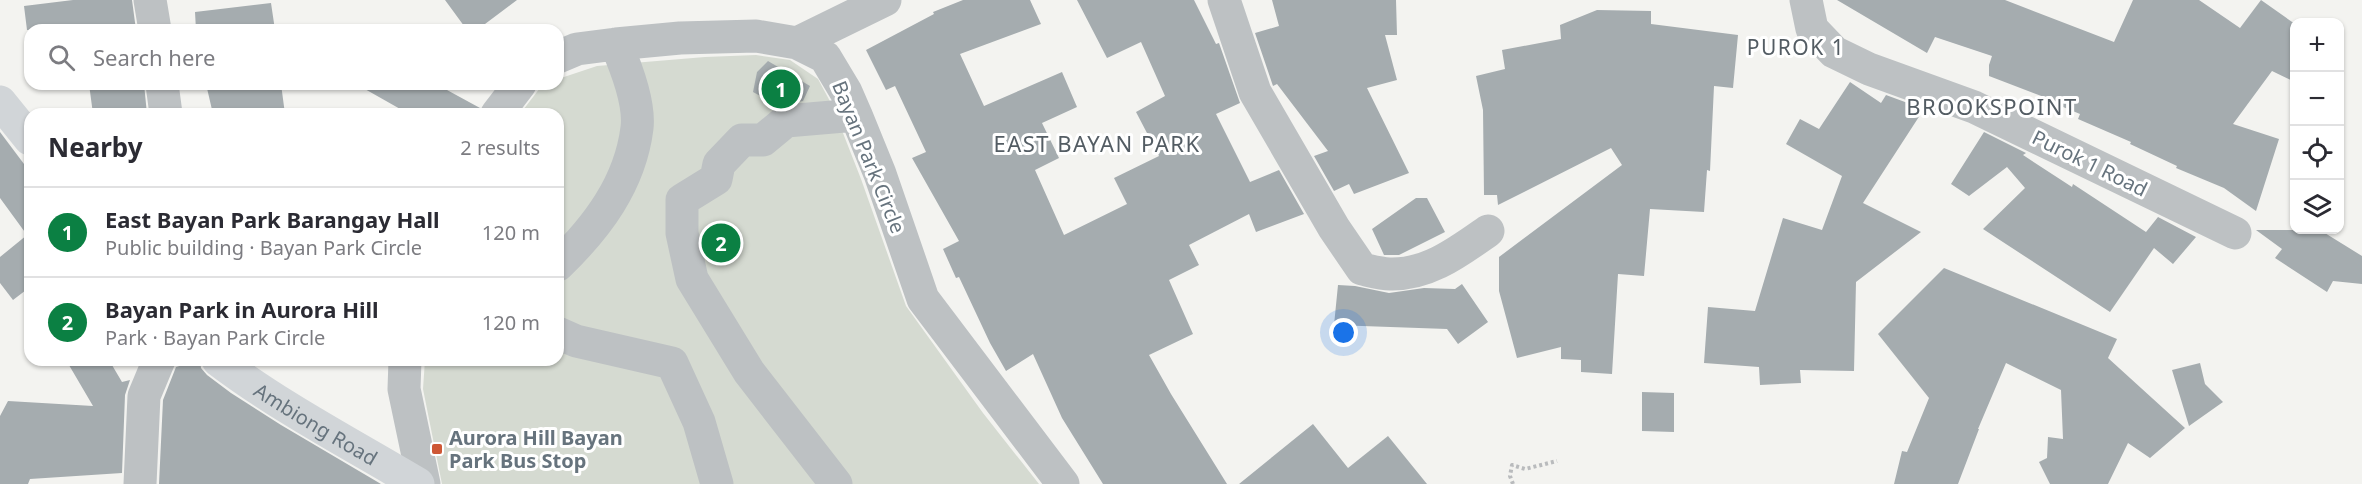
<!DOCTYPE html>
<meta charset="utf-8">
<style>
body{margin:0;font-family:"Noto Sans",sans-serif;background:#f2f2f3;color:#2b2b33}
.controls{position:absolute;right:18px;top:18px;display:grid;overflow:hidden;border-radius:12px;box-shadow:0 2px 4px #0004}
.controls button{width:54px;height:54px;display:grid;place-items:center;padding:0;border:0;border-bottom:2px solid #e1e1e2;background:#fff;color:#2b2b33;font:30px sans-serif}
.you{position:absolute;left:1344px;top:333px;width:21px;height:21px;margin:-15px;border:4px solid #fff;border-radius:50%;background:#1a73e8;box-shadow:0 0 0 9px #1a73e833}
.badge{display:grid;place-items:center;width:39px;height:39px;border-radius:50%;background:#0b8043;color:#fff;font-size:20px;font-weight:700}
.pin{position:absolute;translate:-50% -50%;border:3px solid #fff;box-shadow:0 2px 6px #0006}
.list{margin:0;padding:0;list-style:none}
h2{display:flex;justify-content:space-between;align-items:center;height:78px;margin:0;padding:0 24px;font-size:26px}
h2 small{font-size:20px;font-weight:400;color:#7c7c81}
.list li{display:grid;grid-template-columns:39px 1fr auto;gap:18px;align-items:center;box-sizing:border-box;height:90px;padding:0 24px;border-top:2px solid #e1e1e2}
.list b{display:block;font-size:22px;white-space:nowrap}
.list p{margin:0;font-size:20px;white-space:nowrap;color:#7c7c81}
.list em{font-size:20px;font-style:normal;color:#7c7c81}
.icon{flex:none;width:33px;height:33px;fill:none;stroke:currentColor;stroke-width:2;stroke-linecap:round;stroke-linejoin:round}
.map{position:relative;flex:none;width:2362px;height:484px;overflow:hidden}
.search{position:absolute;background:#fff;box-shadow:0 2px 4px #0004;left:24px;top:24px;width:540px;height:66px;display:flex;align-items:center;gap:15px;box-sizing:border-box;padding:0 21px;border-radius:18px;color:#7c7c81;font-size:22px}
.panel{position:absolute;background:#fff;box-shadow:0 2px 4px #0004;left:24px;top:108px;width:540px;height:258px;border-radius:18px}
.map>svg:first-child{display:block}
.green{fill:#d5dad1}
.building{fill:#a5acaf}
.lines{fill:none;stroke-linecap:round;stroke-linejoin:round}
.path{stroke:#b9bbbd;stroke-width:4;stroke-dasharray:3 3;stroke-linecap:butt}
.minor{stroke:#bdc1c3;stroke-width:33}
.major{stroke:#d1d5d8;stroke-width:33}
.poi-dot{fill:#ce5735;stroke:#fff;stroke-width:2}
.labels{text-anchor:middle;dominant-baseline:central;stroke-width:6;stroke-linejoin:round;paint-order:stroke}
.street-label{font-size:20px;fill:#66737d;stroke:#fff}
.poi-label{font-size:20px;font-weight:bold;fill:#66737d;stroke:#fff;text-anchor:start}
.neighbourhood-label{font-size:21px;letter-spacing:1.5px;fill:#535c63;stroke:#fff}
.quarter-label{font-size:22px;letter-spacing:1.5px;fill:#535c63;stroke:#fff}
</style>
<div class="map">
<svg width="2362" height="484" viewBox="0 0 2362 484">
<rect width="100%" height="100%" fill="#f3f3f0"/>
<path class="green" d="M756,55L790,60L818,79L832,105L861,179L906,306L983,413L1039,484H442L423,389L425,360H558V114H520L543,84H558V79L597,66L705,57Z"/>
<path class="building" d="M73,0H132L136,30H27L24,6Z
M445,0H517L477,30H467Z
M963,0H1030L1041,24L960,54L984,106L1062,72L1077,107L1042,123L1059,158L1035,170L1064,235L1127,204L1114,178L1159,156L1136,112L1165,96L1141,42L1107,58L1077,0H1194L1216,44L1219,43L1240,103L1216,114L1250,182L1279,170L1304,214L1256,232L1249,214L1189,245L1199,265L1169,280L1193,334L1149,355L1171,394L1227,484H1103L1062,418L1033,354L1006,371L990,343L959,277L956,278L943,249L959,241L912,158L926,152L895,86L886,90L866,50L934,14L933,12Z
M1272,0H1396L1397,35H1385L1397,80L1367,88L1409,173L1354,194L1349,184L1334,191L1314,156L1328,151L1277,84L1273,86L1255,33L1279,26Z
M1837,0H2005L2114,42L2133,0H2199L2240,28L2261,0L2295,24V82L2272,71L2233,124L2279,139L2256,211L2224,188L2176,168L2177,166L2130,144L2131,142L2078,119L2080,114L2051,102L2052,100L1989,76V65L1992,56L1935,37L1927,53Z
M271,3L275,30H196L195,12Z
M1597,10L1651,11V24L1738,35L1733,88L1714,86L1710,171L1707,170L1704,212L1650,209L1644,276L1618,274L1612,374L1581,372V360L1561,359V347L1517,358L1499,291V257L1622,165L1611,148L1498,205L1497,195H1484L1483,110L1476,76L1505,69L1502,50L1561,39L1560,25Z
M768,61L810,86L803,101L777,105L753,92L757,72Z
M1850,82L1881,103L1886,95L1924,109L1863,203L1921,232L1856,282L1854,371L1800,370L1801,383L1760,385L1759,367L1704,363L1708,307L1755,311L1783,218L1822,230L1842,176L1786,144L1800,119L1819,129Z
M89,84H144L147,114H93Z
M206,84H281L285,114H213Z
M356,84H436L480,108L479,114H409Z
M0,132L30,172V287L13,300L0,283V257L27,235L0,198Z
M1984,132L2026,153L2023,155L2072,187L2073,184L2146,232L2158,217L2196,237L2173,264L2154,248L2110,312L1983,229L2025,188L2007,167L1969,196L1951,184Z
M1416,198H1427L1445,232L1399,255H1384L1372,229Z
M2256,230H2320L2362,256V284L2333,281L2327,292L2275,258L2282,249Z
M1944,268L2117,339L2108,358L2185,428L2150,458L2128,443L2108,484H2050L2039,462L2047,458L2048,437L2063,439L2061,390L2006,363L1978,429H1979L1958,484H1894L1902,451L1907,452L1929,398L1878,334Z
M1462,284L1488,322L1458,344L1447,329L1334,325L1338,285L1355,286L1389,293L1424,288L1455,289Z
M66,360H109L122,382L130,380L125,395L122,473L30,479L28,484H0V416L8,401L93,406Z
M200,360L201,368L207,375L231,393L281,425L381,484H159L163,400L176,367Z
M2200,363L2205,384L2223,402L2189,426L2172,370Z
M1642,392L1674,393V432L1642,431Z
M1313,424L1348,468L1388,436L1427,484H1239Z"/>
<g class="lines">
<path class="path" d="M1513,484L1510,476L1512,465L1525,469L1557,461"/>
<path class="minor" d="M150,0L155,30
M1224,0L1255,92L1334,228L1362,269C1371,271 1381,274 1390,274C1428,275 1458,252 1488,231
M1806,0L1812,29L1834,52L1869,69L1974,107L2235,233
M797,43L885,0
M558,57L577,49L616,44L680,38L756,36L797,43L825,57L846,92L856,115L880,174L923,299L1063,484
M162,84L166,114
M497,114L520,84
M558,265C597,227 630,184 637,128C640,103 626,67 616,44
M558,333L576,341L672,363L699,422L717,484
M405,360L404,389L424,484
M140,484L144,396L159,360
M836,484L749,372L692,279L682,233V200L716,179L719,164L742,140H763L786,121L856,115"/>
<g class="major">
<path d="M0,102L30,139"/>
<path id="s1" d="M218,360C280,407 351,444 418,484"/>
</g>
</g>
<rect class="poi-dot" x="431" y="443" width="12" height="12" rx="3"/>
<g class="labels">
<g class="street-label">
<text transform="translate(869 157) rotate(68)">Bayan Park Circle</text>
<text transform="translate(2090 163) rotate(26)">Purok 1 Road</text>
<text stroke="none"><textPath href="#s1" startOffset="117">Ambiong Road</textPath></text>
</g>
<g class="poi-label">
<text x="449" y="437">Aurora Hill Bayan<tspan x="449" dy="23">Park Bus Stop</tspan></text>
</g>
<g class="neighbourhood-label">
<text x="1796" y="47">PUROK 1</text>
</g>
<g class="quarter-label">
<text x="1992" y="106">BROOKSPOINT</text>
<text x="1097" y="143">EAST BAYAN PARK</text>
</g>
</g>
</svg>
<div class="controls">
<button>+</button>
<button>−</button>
<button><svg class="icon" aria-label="locate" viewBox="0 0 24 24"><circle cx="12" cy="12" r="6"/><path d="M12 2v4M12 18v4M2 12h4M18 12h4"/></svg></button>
<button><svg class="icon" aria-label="layers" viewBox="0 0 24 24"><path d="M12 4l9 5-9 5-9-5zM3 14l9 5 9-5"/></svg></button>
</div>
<div class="you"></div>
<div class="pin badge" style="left:781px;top:89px">1</div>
<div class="pin badge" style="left:721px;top:243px">2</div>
<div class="search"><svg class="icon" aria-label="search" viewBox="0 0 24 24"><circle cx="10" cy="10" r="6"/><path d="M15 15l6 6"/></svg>Search here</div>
<section class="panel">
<h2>Nearby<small>2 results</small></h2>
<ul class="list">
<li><span class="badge">1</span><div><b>East Bayan Park Barangay Hall</b><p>Public building · Bayan Park Circle</p></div><em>120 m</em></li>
<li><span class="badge">2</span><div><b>Bayan Park in Aurora Hill</b><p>Park · Bayan Park Circle</p></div><em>120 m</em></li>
</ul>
</section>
</div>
